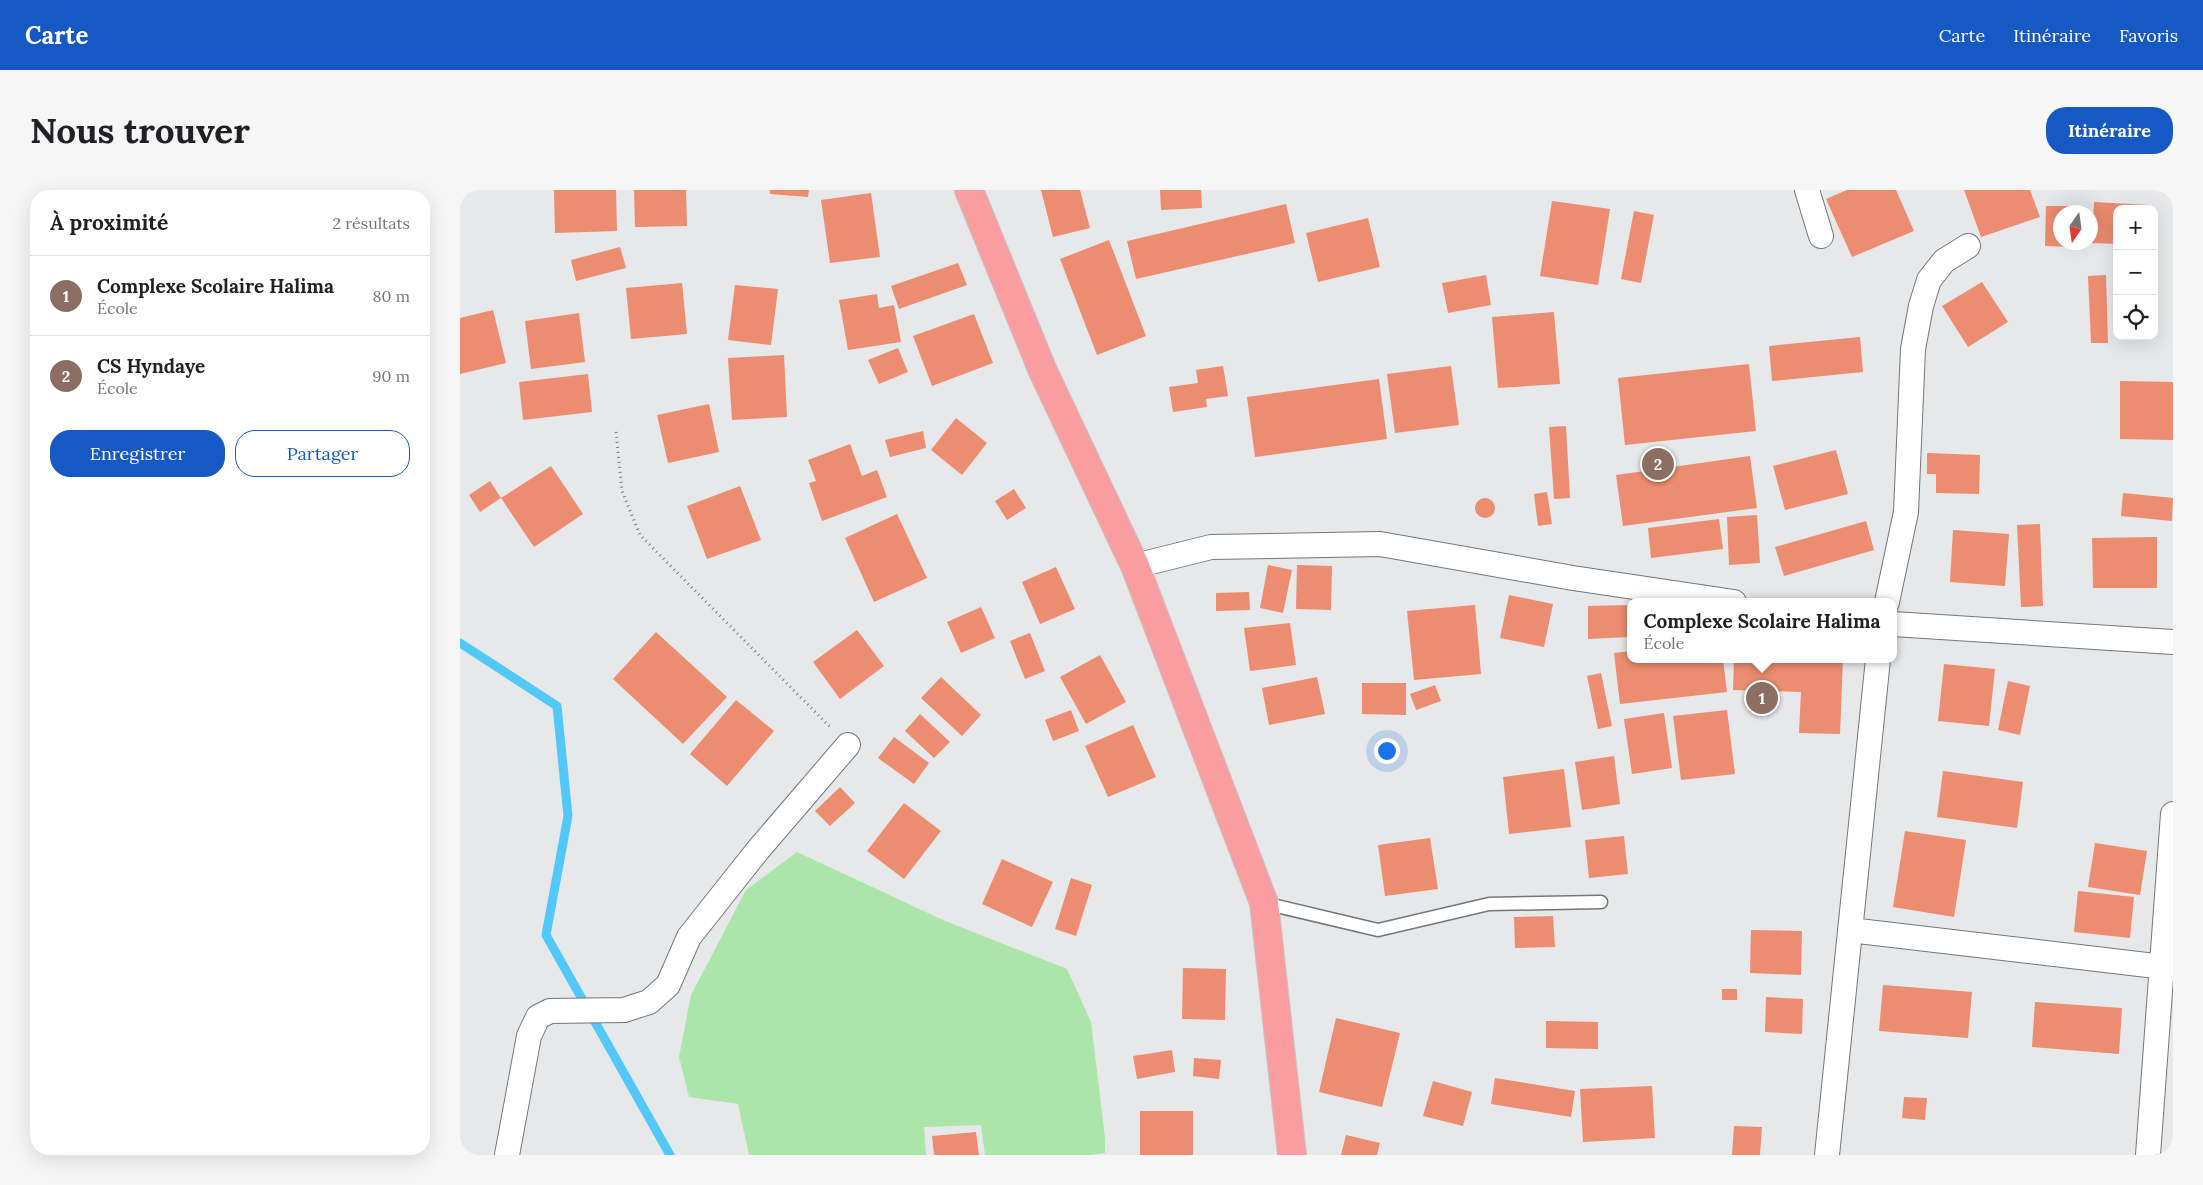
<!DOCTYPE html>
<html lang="fr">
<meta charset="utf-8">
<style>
body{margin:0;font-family:Lora,serif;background:#f6f6f6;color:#202124}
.controls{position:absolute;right:15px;top:15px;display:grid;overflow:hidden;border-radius:10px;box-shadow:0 5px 20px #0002}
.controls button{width:45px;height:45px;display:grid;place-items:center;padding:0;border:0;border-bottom:1px solid #e0e0e0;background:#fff;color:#202124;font:25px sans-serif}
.compass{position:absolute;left:1593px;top:15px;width:45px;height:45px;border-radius:50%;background:#fff;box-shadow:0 5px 20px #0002;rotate:193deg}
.you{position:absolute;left:926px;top:560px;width:18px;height:18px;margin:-12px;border:4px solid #fff;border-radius:50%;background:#1a73e8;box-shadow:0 0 0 8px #1a73e833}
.badge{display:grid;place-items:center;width:32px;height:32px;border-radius:50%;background:#1659c4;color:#fff;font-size:16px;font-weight:700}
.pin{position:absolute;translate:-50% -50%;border:2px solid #fff;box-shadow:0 1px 5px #0006}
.popup{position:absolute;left:1167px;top:408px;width:270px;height:65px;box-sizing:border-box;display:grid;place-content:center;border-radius:10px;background:#fff;filter:drop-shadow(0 1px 4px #0005);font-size:16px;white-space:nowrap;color:#757577}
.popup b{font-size:19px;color:#202124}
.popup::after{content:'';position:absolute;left:50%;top:100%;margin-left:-10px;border:10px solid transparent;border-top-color:#fff}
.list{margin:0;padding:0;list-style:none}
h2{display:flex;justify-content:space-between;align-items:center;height:65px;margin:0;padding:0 20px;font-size:21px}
h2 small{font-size:16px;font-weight:400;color:#757577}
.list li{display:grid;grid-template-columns:32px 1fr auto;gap:15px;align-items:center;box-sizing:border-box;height:80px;padding:0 20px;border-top:1px solid #e0e0e0}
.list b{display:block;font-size:19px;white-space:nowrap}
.list p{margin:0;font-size:16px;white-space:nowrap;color:#757577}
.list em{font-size:16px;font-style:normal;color:#757577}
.actions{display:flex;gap:10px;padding:15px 20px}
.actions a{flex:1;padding:11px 0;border:1px solid #1659c4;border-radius:20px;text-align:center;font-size:18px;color:#1659c4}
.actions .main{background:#1659c4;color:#fff}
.icon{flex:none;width:28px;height:28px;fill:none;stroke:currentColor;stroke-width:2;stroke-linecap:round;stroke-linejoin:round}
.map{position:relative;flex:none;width:1713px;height:965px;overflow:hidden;border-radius:20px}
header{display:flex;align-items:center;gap:30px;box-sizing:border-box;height:70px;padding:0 25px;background:#1659c4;color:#fff}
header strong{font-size:24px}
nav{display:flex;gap:28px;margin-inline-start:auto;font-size:18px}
.intro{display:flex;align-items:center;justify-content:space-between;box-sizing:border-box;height:120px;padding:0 30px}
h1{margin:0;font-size:35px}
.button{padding:12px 22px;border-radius:20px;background:#1659c4;color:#fff;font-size:18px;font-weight:700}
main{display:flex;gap:30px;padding:0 30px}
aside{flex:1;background:#fff;border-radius:20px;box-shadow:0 5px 20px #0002}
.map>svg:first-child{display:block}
.green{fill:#abe5aa}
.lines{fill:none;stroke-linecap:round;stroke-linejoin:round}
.stream{stroke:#51c8f7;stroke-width:9}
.building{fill:#ec8c70}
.lane-casing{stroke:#757677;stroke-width:15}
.street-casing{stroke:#757677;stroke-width:26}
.highway-casing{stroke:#c6c6c6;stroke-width:30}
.path{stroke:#797a7a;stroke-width:3;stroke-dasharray:1 4;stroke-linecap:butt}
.lane{stroke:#fff;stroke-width:12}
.street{stroke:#fff;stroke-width:24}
.highway{stroke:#f99da0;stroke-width:28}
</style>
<header>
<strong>Carte</strong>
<nav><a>Carte</a><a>Itinéraire</a><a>Favoris</a></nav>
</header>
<div class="intro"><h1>Nous trouver</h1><a class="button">Itinéraire</a></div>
<main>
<aside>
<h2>À proximité<small>2 résultats</small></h2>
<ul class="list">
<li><span class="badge" style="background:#8d6e63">1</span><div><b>Complexe Scolaire Halima</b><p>École</p></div><em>80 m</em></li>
<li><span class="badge" style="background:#8d6e63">2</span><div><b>CS Hyndaye</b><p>École</p></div><em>90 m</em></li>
</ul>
<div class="actions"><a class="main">Enregistrer</a><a>Partager</a></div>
</aside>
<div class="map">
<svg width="1713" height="965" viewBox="0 0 1713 965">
<rect width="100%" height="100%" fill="#e7e8e9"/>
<path class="green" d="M337,662L483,730L607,779L631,832L645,948V963L631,965H525L521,935L464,937L466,965H289L278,914L229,907L219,867L231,805L286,700Z"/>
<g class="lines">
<path class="stream" d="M0,453L97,516L108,626L86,745L210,965"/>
</g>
<path class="building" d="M94,0H156L157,41L95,43Z
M174,0H226L227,36L175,37Z
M310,0H349L348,7L310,4Z
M581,0H620L630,38L593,47Z
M700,0H741L742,18L701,20Z
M1387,0H1436L1454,41L1392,67L1366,9Z
M1504,0H1570L1580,27L1521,47Z
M411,3L420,67L370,73L361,10Z
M1092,11L1150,19L1138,95L1080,86Z
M1634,12L1689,15V19H1657V54L1632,53Z
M826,14L835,53L676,89L667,51Z
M1586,16H1613V22H1600V52H1613V57L1585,56Z
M1174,21L1194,25L1181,93L1161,89Z
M908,28L920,77L858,92L846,43Z
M649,50L686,146L637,165L600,69Z
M160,57L166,78L116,91L111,70Z
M498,73L507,95L439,119L431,96Z
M1026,85L1031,115L988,123L982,93Z
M1646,85L1648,153H1631L1628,86Z
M1522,92L1548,132L1508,157L1482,116Z
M222,93L227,144L171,149L166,98Z
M275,95L318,99L311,155L268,150Z
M417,104L419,118L434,115L441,152L388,160L379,110Z
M33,120L46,173L0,184V128Z
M1094,122L1100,194L1038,198L1032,127Z
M119,123L125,172L71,179L65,131Z
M514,124L533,173L472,196L453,146Z
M1400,147L1403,182L1312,191L1309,156Z
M438,158L448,182L419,194L408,170Z
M324,165L327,227L272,230L268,168Z
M1289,174L1296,241L1165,255L1158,188Z
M763,176L768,206L746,209L747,217L713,222L709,197L738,193L736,180Z
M991,176L999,235L935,243L927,184Z
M128,184L132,222L63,230L59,192Z
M919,189L927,249L795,267L787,207Z
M1660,191L1713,192V250L1660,249Z
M249,214L259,262L208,273L197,225Z
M496,228L527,253L502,285L471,260Z
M1106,236L1110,308L1094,309L1089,237Z
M463,241L466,258L430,267L425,250Z
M390,254L402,286L417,280L427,307L362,331L349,293L356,291L348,270Z
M1376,260L1388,304L1325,320L1313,276Z
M1467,263L1520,265L1519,304L1476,303V284H1467Z
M1290,266L1297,318L1163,336L1156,285Z
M91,276L123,324L74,357L41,308Z
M30,291L41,308L20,322L9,305Z
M280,296L301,350L247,369L227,316Z
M554,299L566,318L547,330L535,311Z
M1087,302L1092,334L1078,336L1074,304Z
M1663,303L1713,308L1712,331L1661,326Z
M1015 318a10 10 0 1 1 20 0a10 10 0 1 1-20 0Z
M437,324L467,388L414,412L385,348Z
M1297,325L1300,373L1269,375L1267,327Z
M1259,329L1263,359L1191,368L1188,338Z
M1406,331L1414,360L1324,386L1315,357Z
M1580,334L1583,416L1561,417L1557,335Z
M1493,340L1549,344L1545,396L1490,392Z
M1697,347V398H1633L1632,348Z
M808,375L832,380L823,423L800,418Z
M837,375L872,376L871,420L836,419Z
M596,377L615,419L580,434L562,392Z
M789,402L790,420L756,421V403Z
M1049,405L1093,414L1084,457L1040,448Z
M1015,415L1021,484L954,490L947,421Z
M1169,415L1170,447L1128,449V416Z
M521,417L535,448L501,463L487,432Z
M830,433L836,475L790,481L784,438Z
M397,440L424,476L380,509L353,472Z
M196,442L267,507L223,554L153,489Z
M570,443L585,481L565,489L550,451Z
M1171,461V469H1263L1267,502L1160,514L1154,463Z
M640,465L666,512L626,534L600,487Z
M1274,469H1383L1380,544L1339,543L1341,502L1273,500Z
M1484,474L1535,479L1529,536L1478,531Z
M1141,483L1152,536L1138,539L1127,486Z
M481,487L521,525L502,546L461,508Z
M857,487L865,524L809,535L802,498Z
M1548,491L1570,496L1560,545L1538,540Z
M902,493H946V525L902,524Z
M975,495L981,511L956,520L950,504Z
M276,510L314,541L267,596L230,564Z
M611,520L619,541L593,551L585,530Z
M1267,520L1275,584L1221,590L1213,526Z
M1204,523L1212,578L1172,584L1164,529Z
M460,524L490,552L474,568L445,541Z
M673,535L696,587L648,607L625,556Z
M434,547L469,573L454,594L418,568Z
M1154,566L1160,614L1122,620L1115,572Z
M1104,579L1111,637L1049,644L1043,587Z
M1483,581L1563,592L1557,638L1477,627Z
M380,597L395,613L370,636L355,621Z
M444,613L481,641L444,689L407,661Z
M1445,641L1506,650L1494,727L1433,717Z
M1164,646L1168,684L1129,688L1125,650Z
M970,648L978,699L925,706L918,655Z
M1635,653L1687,661L1680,705L1628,697Z
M542,669L593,692L572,737L522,714Z
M611,688L632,695L616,746L595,739Z
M1618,701L1674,707L1670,748L1614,742Z
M1093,726L1095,757L1055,758L1054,727Z
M1291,740L1342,741L1341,785L1290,783Z
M723,778L766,779L765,830L722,829Z
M1423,795L1512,802L1508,848L1419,841Z
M1262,799H1277V810H1262Z
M1306,807L1343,809L1342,844L1305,842Z
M1575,812L1662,818L1659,864L1572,857Z
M876,828L940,843L922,917L859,902Z
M1086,831L1138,832V859L1086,858Z
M712,860L715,882L677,889L673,866Z
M734,868L761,870L759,889L733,886Z
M1035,888L1115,901L1111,927L1031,914Z
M973,891L1012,902L1003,936L963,926Z
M1192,896L1195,948L1123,952L1120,899Z
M1444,907L1467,908L1465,930L1442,928Z
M680,921H733V965H680Z
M1274,936L1302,937L1300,965H1272Z
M516,942L519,965H474L472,946Z
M886,945L920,953L917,965H881Z"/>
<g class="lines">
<defs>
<path id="lane" d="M804,713L918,740L1029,714L1141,712"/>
<path id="street" d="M1347,0L1361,46
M675,376L751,357L920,354L1113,388L1274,412
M1427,412L1446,322L1453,159L1461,116L1469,90L1484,71L1508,56
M1433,434L1713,452
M1390,740L1713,778
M47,965L69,846L78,827L90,821L164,820L189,812L208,795L229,747L298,660L388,555
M1367,965L1418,469
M1688,965L1713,624"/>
<path id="highway" d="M509,0L582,179L675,376L804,713L832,965"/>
</defs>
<use href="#lane" class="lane-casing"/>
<use href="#street" class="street-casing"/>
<use href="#highway" class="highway-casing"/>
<path class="path" d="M156,242L162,301L180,345L370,537"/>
<use href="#lane" class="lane"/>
<use href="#street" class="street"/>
<use href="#highway" class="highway"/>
</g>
</svg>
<div class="controls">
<button>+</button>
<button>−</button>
<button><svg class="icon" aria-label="locate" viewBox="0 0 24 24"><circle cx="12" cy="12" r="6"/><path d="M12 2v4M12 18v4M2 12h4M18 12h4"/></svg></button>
</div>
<svg class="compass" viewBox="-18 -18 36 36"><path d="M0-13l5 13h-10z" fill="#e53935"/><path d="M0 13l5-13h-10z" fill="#757577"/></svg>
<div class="you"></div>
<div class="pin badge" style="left:1302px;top:508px;background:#8d6e63">1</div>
<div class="popup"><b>Complexe Scolaire Halima</b>École</div>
<div class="pin badge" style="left:1198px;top:274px;background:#8d6e63">2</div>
</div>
</main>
